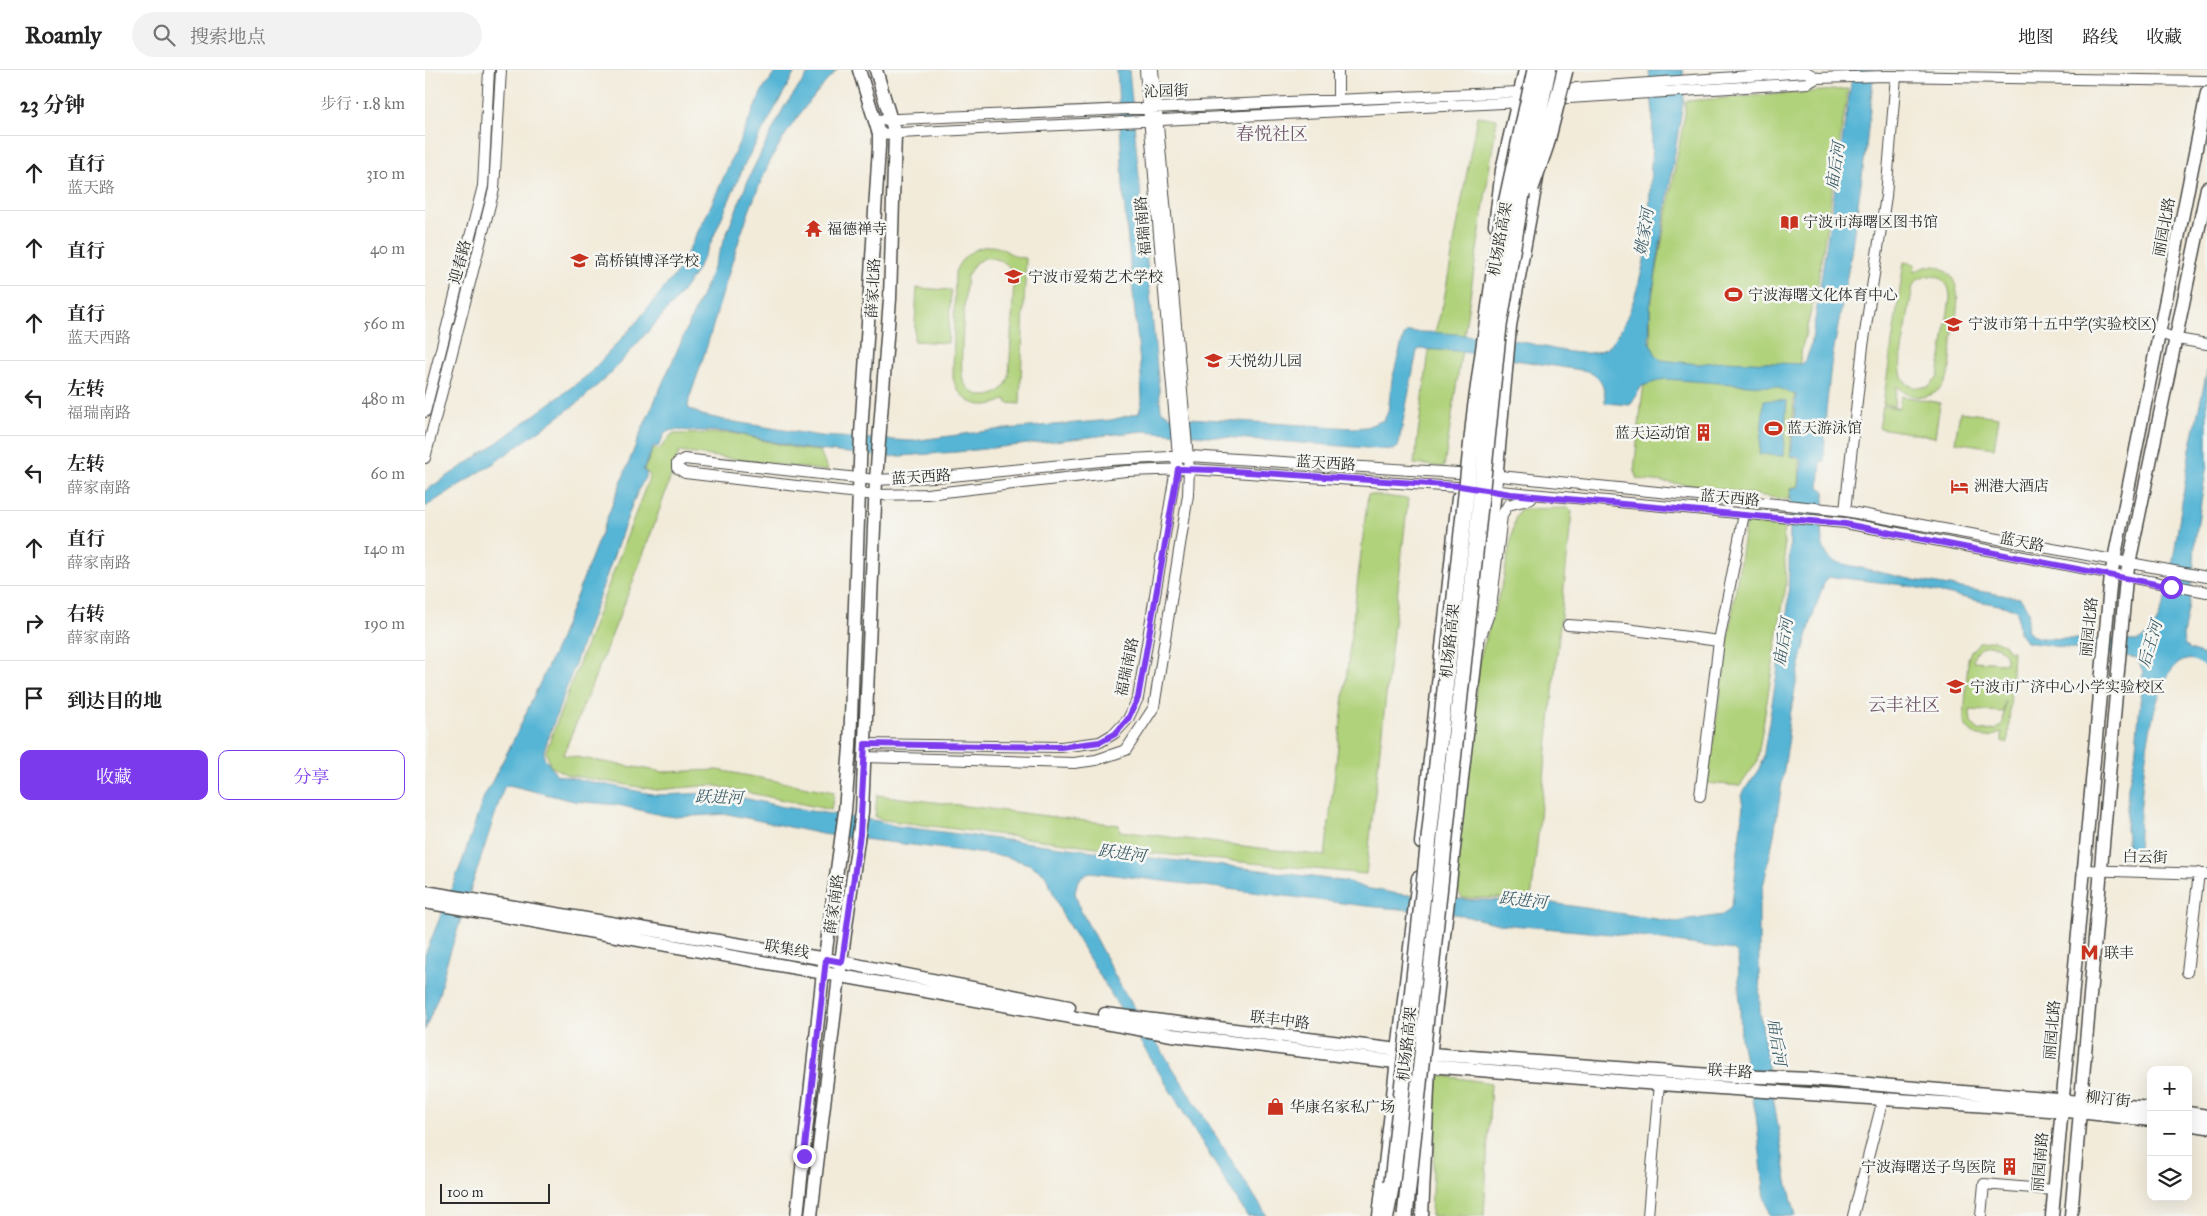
<!DOCTYPE html>
<html lang="zh">
<meta charset="utf-8">
<style>
body{margin:0;font-family:"IM FELL Great Primer","Noto Serif SC",serif;background:#f2f2f2;color:#222}
.controls{position:absolute;right:15px;bottom:15px;display:grid;overflow:hidden;border-radius:10px;box-shadow:0 5px 20px #0002}
.controls button{width:45px;height:45px;display:grid;place-items:center;padding:0;border:0;border-bottom:1px solid #e0e0e0;background:#fff;color:#222;font:25px sans-serif}
.scale{position:absolute;left:15px;bottom:12px;width:110px;box-sizing:border-box;padding-left:5px;border:2px solid #2b2b2b;border-top:0;font-size:14px;line-height:18px;white-space:nowrap;color:#2b2b2b;-webkit-text-stroke:4px #f6f6f2;paint-order:stroke}
.stop{position:absolute;width:15px;height:15px;margin:-11px;border:4px solid #7c3aed;border-radius:50%;background:#fff}
.stop.end{background:#7c3aed;border-color:#fff;box-shadow:0 1px 5px #0008}
.list{margin:0;padding:0;list-style:none}
h2{display:flex;justify-content:space-between;align-items:center;height:65px;margin:0;padding:0 20px;font-size:21px}
h2 small{font-size:16px;font-weight:400;color:#767676}
.list li{display:grid;grid-template-columns:32px 1fr auto;gap:15px;align-items:center;box-sizing:border-box;height:75px;padding:0 20px;border-top:1px solid #e0e0e0}
.list b{display:block;font-size:19px;white-space:nowrap}
.list p{margin:0;font-size:16px;white-space:nowrap;color:#767676}
.list em{font-size:16px;font-style:normal;color:#767676}
.actions{display:flex;gap:10px;padding:15px 20px}
.actions a{flex:1;padding:11px 0;border:1px solid #7c3aed;border-radius:10px;text-align:center;font-size:18px;color:#7c3aed}
.actions .main{background:#7c3aed;color:#fff}
.icon{flex:none;width:28px;height:28px;fill:none;stroke:currentColor;stroke-width:2;stroke-linecap:round;stroke-linejoin:round}
.map{position:relative;flex:none;width:1782px;height:1146px;overflow:hidden}
header{display:flex;align-items:center;gap:30px;box-sizing:border-box;height:70px;padding:0 25px;background:#fff;border-bottom:1px solid #e0e0e0}
header strong{font-size:24px}
nav{display:flex;gap:28px;margin-inline-start:auto;font-size:18px}
.search{width:350px;height:45px;background:#f2f2f2;display:flex;align-items:center;gap:12px;box-sizing:border-box;padding:0 18px;border-radius:28px;color:#767676;font-size:19px}
main{display:flex}
aside{flex:1;background:#fff}
.map>svg:first-child{display:block}
.green{fill:#b0d27a;stroke:#6e7e52;fill-rule:evenodd}
.water{fill:#57b5d5;stroke:#417080;fill-rule:evenodd}
.lines{fill:none;stroke-linecap:round;stroke-linejoin:round}
.canal{stroke:#57b5d5;stroke-width:8}
.minor-casing{stroke:#494845;stroke-width:12}
.major-casing{stroke:#494845;stroke-width:15}
.highway-casing{stroke:#494845;stroke-width:18}
.minor{stroke:#fff;stroke-width:10}
.major{stroke:#fff;stroke-width:12}
.highway{stroke:#fff;stroke-width:15}
.highway-bridge-casing{stroke:#494845;stroke-width:18;stroke-linecap:butt}
.highway-bridge{stroke:#fff;stroke-width:15}
.route{stroke:#7c3aed;stroke-width:6}
.labels{text-anchor:middle;dominant-baseline:central;stroke-width:5;stroke-linejoin:round;paint-order:stroke}
.street-label{font-size:15px;fill:#2b2b2b;stroke:#f6f6f2}
.poi-label{font-size:15px;fill:#2b2b2b;stroke:#f6f6f2;text-anchor:start}
.water-label{font-size:16px;font-style:italic;fill:#3a5b66;stroke:#f6f6f2}
.quarter-label{font-size:18px;fill:#70576a;stroke:#f6f6f2}
</style>
<header>
<strong>Roamly</strong>
<div class="search"><svg class="icon" aria-label="search" viewBox="0 0 24 24"><circle cx="10" cy="10" r="6"/><path d="M15 15l6 6"/></svg>搜索地点</div>
<nav><a>地图</a><a>路线</a><a>收藏</a></nav>
</header>
<main>
<aside>
<h2>23 分钟<small>步行 · 1.8 km</small></h2>
<ul class="list">
<li><svg class="icon" aria-label="ahead" viewBox="0 0 24 24"><path d="M12 20V5M6 11l6-6 6 6"/></svg><div><b>直行</b><p>蓝天路</p></div><em>310 m</em></li>
<li><svg class="icon" aria-label="ahead" viewBox="0 0 24 24"><path d="M12 20V5M6 11l6-6 6 6"/></svg><div><b>直行</b></div><em>40 m</em></li>
<li><svg class="icon" aria-label="ahead" viewBox="0 0 24 24"><path d="M12 20V5M6 11l6-6 6 6"/></svg><div><b>直行</b><p>蓝天西路</p></div><em>560 m</em></li>
<li><svg class="icon" aria-label="left" viewBox="0 0 24 24"><path d="M17 20v-9H6M10 6l-5 5 5 5"/></svg><div><b>左转</b><p>福瑞南路</p></div><em>480 m</em></li>
<li><svg class="icon" aria-label="left" viewBox="0 0 24 24"><path d="M17 20v-9H6M10 6l-5 5 5 5"/></svg><div><b>左转</b><p>薛家南路</p></div><em>60 m</em></li>
<li><svg class="icon" aria-label="ahead" viewBox="0 0 24 24"><path d="M12 20V5M6 11l6-6 6 6"/></svg><div><b>直行</b><p>薛家南路</p></div><em>140 m</em></li>
<li><svg class="icon" aria-label="right" viewBox="0 0 24 24"><path d="M7 20v-9h11M14 6l5 5-5 5"/></svg><div><b>右转</b><p>薛家南路</p></div><em>190 m</em></li>
<li><svg class="icon" aria-label="arrive" viewBox="0 0 24 24"><path d="M6 21V4h12l-3 4 3 4H6"/></svg><div><b>到达目的地</b></div></li>
</ul>
<div class="actions"><a class="main">收藏</a><a>分享</a></div>
</aside>
<div class="map">
<svg width="1782" height="1146" viewBox="0 0 1782 1146">
<rect width="100%" height="100%" fill="#f6f6f2"/>
<filter id="ink" filterUnits="userSpaceOnUse"><feTurbulence type="fractalNoise" baseFrequency=".02" numOctaves="2"/><feDisplacementMap in="SourceGraphic" scale="10" xChannelSelector="R" yChannelSelector="G"/><feConvolveMatrix kernelMatrix="1 2 1 2 8 2 1 2 1" color-interpolation-filters="sRGB"/></filter>
<filter id="wash" filterUnits="userSpaceOnUse"><feTurbulence type="fractalNoise" baseFrequency=".0096" numOctaves="4" result="noise"/><feDisplacementMap in="SourceGraphic" scale="20" xChannelSelector="R" yChannelSelector="G"/><feGaussianBlur stdDeviation="1.12" result="paint"/><feColorMatrix in="noise" values="0 0 0 0 0 0 0 0 0 0 0 0 0 0 0 0 0 1.4 0 .05"/><feComposite in="paint" operator="in"/></filter>
<g filter="url(#wash)">
<rect width="100%" height="100%" fill="#f2ebda"/>
<path class="green" d="M1423,19L1393,212L1377,278L1369,329L1365,386L1375,389L1374,416L1366,418L1364,430L1283,417L1212,409L1209,401L1217,328L1226,270L1225,238L1260,43V31Z
M1052,46L1072,49L1019,397L989,394L1004,281L1018,235Z
M563,176C579,175 587,189 601,188L595,334L582,333L581,329C558,342 535,334 528,308L530,202C536,187 548,178 563,176ZM560,188C575,187 587,194 589,210L584,307C581,317 574,325 562,326C552,327 542,320 538,310C534,299 540,222 542,206L550,193Z
M1479,192L1490,194L1489,202C1498,197 1509,193 1518,199C1542,214 1530,248 1527,270C1526,282 1527,302 1520,312C1509,331 1486,331 1472,316L1469,336L1458,334ZM1502,206C1517,205 1525,214 1525,228L1513,307L1504,317C1465,323 1476,287 1480,263C1483,248 1485,232 1488,216L1492,210Z
M492,218L526,220L523,273L489,271Z
M1476,326L1515,333L1510,367L1454,358L1458,336L1474,338Z
M1535,342L1574,347L1569,378L1530,372Z
M307,363L374,379L395,381L403,401L254,382C221,485 179,585 138,685L238,702L293,700L409,722L406,740L287,715L232,720L143,705L125,696L121,681L225,405L219,400L229,378L234,380L247,364Z
M943,424L983,429L941,804L703,781L459,750L450,747L452,725L694,755L695,761L900,786Z
M1143,438L1147,441L1107,822L1104,828H1037L1029,816L1054,591L1078,511L1090,449L1095,439Z
M1322,444L1358,453L1361,515L1332,692L1315,716L1282,713Z
M1568,570L1579,574L1584,581H1588L1583,673L1577,672V662C1563,671 1544,668 1539,651L1543,589L1546,581L1554,573ZM1565,575C1575,577 1582,582 1581,593L1548,591C1549,581 1556,576 1565,575ZM1580,631L1578,653L1571,660L1555,661L1546,653L1545,640L1578,642Z
M1012,1005L1066,1013L1059,1146H1006Z"/>
<path class="water" d="M352,0H371L320,93L285,175L270,203L251,230L185,304L154,332L69,393L0,437V421L62,380L163,305L209,255L253,201L283,142L337,21Z
M386,0H412C382,32 354,68 337,109C306,180 291,257 264,329L263,338L277,345L304,351L395,366L487,371L570,360L686,350L714,343L717,331L716,304L699,131L692,0H704L736,340L746,347L928,358L941,357L959,350L963,342L967,310L978,268L982,262C1014,261 1056,267 1088,270C1110,273 1162,292 1181,278C1205,260 1218,199 1223,170L1228,43L1224,0H1258L1259,26L1225,238L1224,271L1231,285L1236,290L1274,294L1298,291L1377,294L1381,290L1386,276L1428,0H1449L1441,78L1425,190L1406,295L1401,341L1399,391H1396L1394,417L1400,421C1399,442 1388,480 1410,492L1489,510L1595,528L1604,541L1602,559L1606,565L1615,568L1714,571L1724,564L1731,554L1743,523L1765,380L1782,301V394L1770,471L1769,495L1765,528L1758,566L1759,574L1764,580L1780,585L1777,593C1720,562 1715,752 1713,780L1703,781L1701,758L1703,716L1710,687L1718,602L1712,588L1601,572L1594,562L1592,541L1587,538L1479,515L1409,507L1401,508C1385,550 1374,593 1367,636C1365,647 1361,656 1364,667L1349,765L1334,836V891L1335,941L1342,989L1362,1111L1371,1146H1345L1340,1129L1331,1045L1316,970L1313,885L1308,880L1208,866L1075,854L1030,844L941,836L665,802L653,810L650,823L655,839L695,915L842,1146H822L637,844L620,804L604,794L578,786L397,764L303,744L250,747L236,745L193,735L149,731L84,715L79,717L21,895L14,924L0,960V885L37,792L58,729L89,669L131,578L215,364L279,220L326,103L359,37ZM995,279L1031,281L1162,301C1177,308 1180,318 1180,333L1205,335L1217,316L1240,309L1351,317L1371,325L1366,386H1372L1377,391L1374,417L1367,418L1366,421L1363,537L1338,688L1334,699L1316,725L1318,736L1307,834L1303,841L1297,845L1251,852L1114,831L1045,830L974,824L940,818L924,812L828,799L707,786L470,756L453,751L359,737L305,725L289,723L232,725L132,705L119,688V680L208,432L222,403L218,400L229,376L233,377L240,363L246,360L307,362L374,378L462,387L532,382L718,361L968,380L973,377L992,281Z
M1339,330L1362,331L1358,386L1334,384Z"/>
<g class="lines">
<path class="canal" d="M1770,587L1782,593"/>
</g>
</g>
<g filter="url(#ink)">
<g class="lines">
<defs>
<path id="minor" d="M913,29V0
M1128,29L1383,13L1392,8
M450,50L1094,22L1381,2L1392,8L1461,6L1782,11
M454,64L1098,32
M1735,263L1752,269L1782,274
M0,342L58,116L64,0
M0,388L69,119L76,0
M1066,405L1420,441L1782,507
M1047,418L764,399L701,401L502,424L450,425L260,403L252,398V393L259,389L451,410L527,406L686,390L764,386L1049,404
M1064,420L1420,453L1782,522
M1420,441L1438,276L1461,126L1471,6
M1143,555L1201,559L1294,571
M1057,563L1066,538L1077,445L1083,435L1106,429
M440,674L636,677L675,672L690,663L703,649L713,628L753,386L720,0
M439,687L649,693L671,690L701,680L729,637L763,425L764,399L728,0
M1275,726L1294,571L1319,444
M1657,800L1782,804
M1762,902L1774,803
M1223,1146L1234,1013
M1428,1146L1458,1029
M1556,1146L1559,1114L1629,1120"/>
<path id="major" d="M1070,155L1077,100L1100,0
M996,773L1033,428
M0,822L401,889L644,937
M0,832L747,965L1004,996L1206,1012L1654,1042L1726,1050
M680,944L1006,984L1285,1005L1385,1009L1726,1038
M1763,1043L1782,1046
M1763,1054L1782,1057
M372,1146L398,902L420,741L425,677L436,364L454,77V64L434,0
M386,1146L414,906L437,742L451,410L465,229L470,64L451,0
M954,1146L993,808
M997,1146L1004,996L1070,421L1085,256L1112,108
M1627,1146L1686,505L1782,23
M1646,1146L1701,508L1782,118"/>
<path id="highway" d="M961,1146L967,1112"/>
</defs>
<use href="#minor" class="minor-casing"/>
<use href="#major" class="major-casing"/>
<use href="#highway" class="highway-casing"/>
<use href="#minor" class="minor"/>
<use href="#major" class="major"/>
<use href="#highway" class="highway"/>
<defs>
<path id="highway-bridge" d="M1106,118L1121,75L1140,0
M967,1112L1050,341L1075,161L1110,0
M980,1146L1074,256L1099,113L1123,0"/>
</defs>
<use href="#highway-bridge" class="highway-bridge-casing"/>
<use href="#highway-bridge" class="highway-bridge"/>
</g>
</g>
<g class="lines" filter="url(#ink)">
<path class="route" d="M379,1086L401,889L417,892L435,764L440,674L636,677L675,672L690,664L703,649L713,628L753,399L792,400L1035,416L1086,424L1420,454L1746,517"/>
</g>
<defs>
<symbol id="library-bare" viewBox="-9 -9 18 18"><path d="M-6-4Q-3-5.5-.7-3.5V5Q-3 3-6 4ZM6-4Q3-5.5 .7-3.5V5Q3 3 6 4Z" fill="#c8321e" stroke="#f6f6f2" stroke-width="2.5" paint-order="stroke"/></symbol>
<symbol id="temple-bare" viewBox="-9 -9 18 18"><path d="M0-6L5-2H3V0L6.5 2.5H4V6H1.5V3h-3V6H-4V2.5H-6.5L-3 0V-2H-5Z" fill="#c8321e" stroke="#f6f6f2" stroke-width="2.5" paint-order="stroke"/></symbol>
<symbol id="school-bare" viewBox="-9 -9 18 18"><path d="M0-5L7-2L0 1L-7-2ZM-4 1L0 2.5L4 1V4Q0 6-4 4Z" fill="#c8321e" stroke="#f6f6f2" stroke-width="2.5" paint-order="stroke"/></symbol>
<symbol id="stadium-bare" viewBox="-9 -9 18 18"><path d="M0-5a6.5 5 0 1 0 0 10a6.5 5 0 1 0 0-10ZM-3.5-1.8h7v3.6h-7Z" fill="#c8321e" stroke="#f6f6f2" stroke-width="2.5" paint-order="stroke"/></symbol>
<symbol id="building-bare" viewBox="-9 -9 18 18"><path d="M-4-6H4V6H1V3H-1V6H-4ZM-2.5-4.3h1.7v1.8h-1.7ZM.8-4.3h1.7v1.8H.8ZM-2.5-1h1.7V.8h-1.7ZM.8-1h1.7V.8H.8Z" fill="#c8321e" stroke="#f6f6f2" stroke-width="2.5" paint-order="stroke"/></symbol>
<symbol id="hotel-bare" viewBox="-9 -9 18 18"><path d="M-6-4.5h1.5V1H6V5H4.5V3h-9V5H-6ZM-4 0a1.8 1.8 0 1 1 3.6 0ZM.5 0V-2.5h3Q6-2.5 6 0Z" fill="#c8321e" stroke="#f6f6f2" stroke-width="2.5" paint-order="stroke"/></symbol>
<symbol id="metro-bare" viewBox="-9 -9 18 18"><path d="M-5.5 5V-5H-3L0 0L3-5H5.5V5H3V-.5L0 4L-3-.5V5Z" fill="#c8321e" stroke="#f6f6f2" stroke-width="2.5" paint-order="stroke"/></symbol>
<symbol id="shop-bare" viewBox="-9 -9 18 18"><path d="M-5-2.5h2.3a2.7 3.5 0 0 1 5.4 0H5L5.5 6h-11ZM-1.5-2.5h3a1.5 2.3 0 0 0-3 0Z" fill="#c8321e" stroke="#f6f6f2" stroke-width="2.5" paint-order="stroke"/></symbol>
</defs>
<g fill-rule="evenodd">
<use href="#library-bare" x="1352" y="140" width="25" height="25"/>
<use href="#temple-bare" x="376" y="146" width="25" height="25"/>
<use href="#school-bare" x="142" y="178" width="25" height="25"/>
<use href="#school-bare" x="576" y="194" width="25" height="25"/>
<use href="#stadium-bare" x="1296" y="212" width="25" height="25"/>
<use href="#school-bare" x="1516" y="242" width="25" height="25"/>
<use href="#school-bare" x="776" y="278" width="25" height="25"/>
<use href="#stadium-bare" x="1336" y="346" width="25" height="25"/>
<use href="#building-bare" x="1266" y="350" width="25" height="25"/>
<use href="#hotel-bare" x="1522" y="404" width="25" height="25"/>
<use href="#school-bare" x="1518" y="604" width="25" height="25"/>
<use href="#metro-bare" x="1652" y="870" width="25" height="25"/>
<use href="#shop-bare" x="838" y="1024" width="25" height="25"/>
<use href="#building-bare" x="1572" y="1084" width="25" height="25"/>
</g>
<g class="labels">
<g class="street-label">
<text transform="translate(741 21) rotate(-2)">沁园街</text>
<text transform="translate(718 156) rotate(-95)">福瑞南路</text>
<text transform="translate(1739 157) rotate(-79)">丽园北路</text>
<text transform="translate(1075 169) rotate(-80)">机场路高架</text>
<text transform="translate(35 192) rotate(-75)">迎春路</text>
<text transform="translate(448 218) rotate(-87)">薛家北路</text>
<text transform="translate(901 393) rotate(4)">蓝天西路</text>
<text transform="translate(496 407) rotate(-4)">蓝天西路</text>
<text transform="translate(1305 428) rotate(5)">蓝天西路</text>
<text transform="translate(1597 472) rotate(11)">蓝天路</text>
<text transform="translate(1664 557) rotate(-84)">丽园北路</text>
<text transform="translate(1025 571) rotate(-84)">机场路高架</text>
<text transform="translate(702 597) rotate(-78)">福瑞南路</text>
<text transform="translate(1720 787) rotate(1)">白云街</text>
<text transform="translate(409 834) rotate(-82)">薛家南路</text>
<text transform="translate(362 879) rotate(10)">联集线</text>
<text transform="translate(855 950) rotate(7)">联丰中路</text>
<text transform="translate(1627 960) rotate(-85)">丽园北路</text>
<text transform="translate(982 974) rotate(-84)">机场路高架</text>
<text transform="translate(1305 1001) rotate(4)">联丰路</text>
<text transform="translate(1683 1029) rotate(6)">柳汀街</text>
<text transform="translate(1615 1092) rotate(-85)">丽园南路</text>
</g>
<g class="poi-label">
<text x="1378" y="152">宁波市海曙区图书馆</text>
<text x="402" y="159">福德禅寺</text>
<text x="169" y="191">高桥镇博泽学校</text>
<text x="603" y="207">宁波市爱菊艺术学校</text>
<text x="1323" y="225">宁波海曙文化体育中心</text>
<text x="1543" y="254">宁波市第十五中学(实验校区)</text>
<text x="802" y="291">天悦幼儿园</text>
<text x="1362" y="358">蓝天游泳馆</text>
<text x="1265" y="363" text-anchor="end">蓝天运动馆</text>
<text x="1549" y="416">洲港大酒店</text>
<text x="1545" y="617">宁波市广济中心小学实验校区</text>
<text x="1679" y="883">联丰</text>
<text x="865" y="1037">华康名家私广场</text>
<text x="1571" y="1097" text-anchor="end">宁波海曙送子鸟医院</text>
</g>
<g class="water-label">
<text transform="translate(1410 96) rotate(-81)">庙后河</text>
<text transform="translate(1219 162) rotate(-81)">姚家河</text>
<text transform="translate(1358 572) rotate(-80)">庙后河</text>
<text transform="translate(1725 574) rotate(-73)">后王河</text>
<text transform="translate(294 727) rotate(2)">跃进河</text>
<text transform="translate(697 783) rotate(7)">跃进河</text>
<text transform="translate(1098 830) rotate(6)">跃进河</text>
<text transform="translate(1352 972) rotate(81)">庙后河</text>
</g>
<g class="quarter-label">
<text x="847" y="64">春悦社区</text>
<text x="1479" y="635">云丰社区</text>
</g>
</g>
</svg>
<div class="controls">
<button>+</button>
<button>−</button>
<button><svg class="icon" aria-label="layers" viewBox="0 0 24 24"><path d="M12 4l9 5-9 5-9-5zM3 14l9 5 9-5"/></svg></button>
</div>
<div class="scale">100 m</div>
<div class="stop" style="left:1746px;top:517px"></div>
<div class="stop end" style="left:379px;top:1086px"></div>
</div>
</main>
